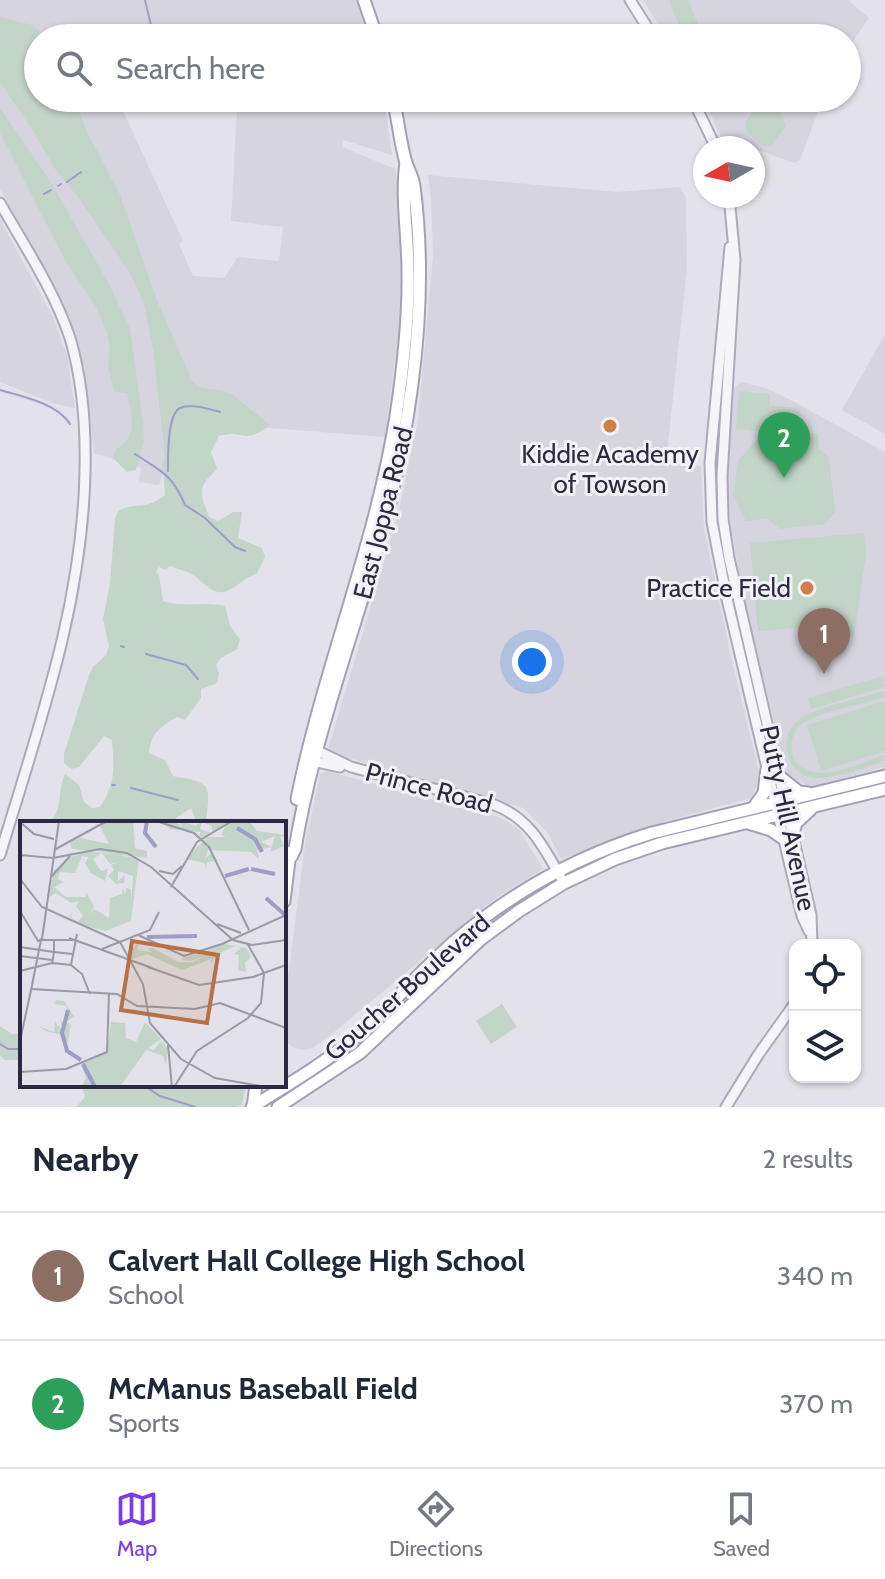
<!DOCTYPE html>
<style>
body{margin:0;font-family:Cabin,sans-serif;background:#f2f2f3;color:#1f2937}
.controls{position:absolute;right:24px;bottom:24px;display:grid;overflow:hidden;border-radius:16px;box-shadow:0 2px 6px #0004}
.controls button{width:72px;height:72px;display:grid;place-items:center;padding:0;border:0;border-bottom:2px solid #e0e1e3;background:#fff;color:#1f2937;font:40px sans-serif}
.compass{position:absolute;left:693px;top:136px;width:72px;height:72px;border-radius:50%;background:#fff;box-shadow:0 2px 6px #0004;rotate:261deg}
.you{position:absolute;left:532px;top:662px;width:28px;height:28px;margin:-20px;border:6px solid #fff;border-radius:50%;background:#1a73e8;box-shadow:0 0 0 12px #1a73e833}
.badge{display:grid;place-items:center;width:52px;height:52px;border-radius:50%;background:#7c3aed;color:#fff;font-size:26px;font-weight:700}
.pin{position:absolute;translate:-50% -66px;filter:drop-shadow(0 2px 4px #0008)}
.pin::after{content:'';position:absolute;top:42px;width:28px;height:24px;background:inherit;clip-path:polygon(0 0,100% 0,50% 100%)}
.list{margin:0;padding:0;list-style:none}
h2{display:flex;justify-content:space-between;align-items:center;height:104px;margin:0;padding:0 32px;font-size:34px}
h2 small{font-size:26px;font-weight:400;color:#747a83}
.list li{display:grid;grid-template-columns:52px 1fr auto;gap:24px;align-items:center;box-sizing:border-box;height:128px;padding:0 32px;border-top:2px solid #e0e1e3}
.list b{display:block;font-size:30px;white-space:nowrap}
.list p{margin:0;font-size:26px;white-space:nowrap;color:#747a83}
.list em{font-size:26px;font-style:normal;color:#747a83}
.icon{flex:none;width:44px;height:44px;fill:none;stroke:currentColor;stroke-width:2;stroke-linecap:round;stroke-linejoin:round}
.map{position:relative;flex:none;width:885px;height:1107px;overflow:hidden}
.search{position:absolute;background:#fff;box-shadow:0 2px 6px #0004;left:24px;right:24px;top:24px;height:88px;display:flex;align-items:center;gap:20px;box-sizing:border-box;padding:0 28px;border-radius:44px;color:#747a83;font-size:30px}
.sheet{height:360px;background:#fff}
nav{display:flex;justify-content:space-around;align-items:center;box-sizing:border-box;height:112px;border-top:2px solid #e0e1e3;background:#fff;font-size:22px;color:#747a83}
nav a{display:grid;justify-items:center;gap:4px}
nav .on{color:#7c3aed}
.map>svg:first-child{display:block}
.built{fill:#d6d4df}
.green{fill:#c3d4c8}
.lines{fill:none;stroke-linecap:round;stroke-linejoin:round}
.stream{stroke:#9f9cca;stroke-width:2}
.minor-casing{stroke:#adaab8;stroke-width:13}
.major-casing{stroke:#a4a1b6;stroke-width:15}
.minor{stroke:#f5f4f8;stroke-width:9}
.major{stroke:#fff;stroke-width:11}
.poi-dot{fill:#d07d46;stroke:#f2f1f8;stroke-width:3}
.labels{text-anchor:middle;dominant-baseline:central;stroke-width:6;stroke-linejoin:round;paint-order:stroke}
.poi-label{font-size:26px;fill:#2e2942;stroke:#f2f1f8}
.street-label{font-size:26px;fill:#2e2942;stroke:#f2f1f8}
.inset-river{fill:none;stroke:#9f9cca;stroke-width:4}
.inset-road{fill:none;stroke:#9b98a7;stroke-width:2}
.view{fill:#b87045;fill-opacity:0.15;stroke:#b87045;stroke-width:4}
.inset-edge{fill:none;stroke:#2e2942;stroke-width:4}
</style>
<div class="map">
<svg width="885" height="1107" viewBox="0 0 885 1107">
<rect width="100%" height="100%" fill="#e3e2ea"/>
<path class="built" d="M0,0H356L368,38H38V98H117L183,241L179,244L193,276L224,278L238,257L279,261L283,227L231,221L237,107L216,98H384L392,155L343,140L342,147L395,169L397,180L402,229V307L385,437L179,421L159,485L139,482L141,468L94,453L87,388L75,333L58,294L0,189Z
M643,0H848L869,18L847,50V38H666Z
M703,98H823L800,160L794,163L753,148H726Z
M428,175L617,192L680,187L686,198L687,268L666,462L701,466L704,528L731,657L760,775L752,798L666,821L561,859L547,832L523,808L335,754L328,749L398,515L418,420L433,256L431,197Z
M0,219L53,317L67,356L75,408L55,404L0,382Z
M885,335V434L842,410Z
M741,382L766,388L789,399L885,452V767L809,787L786,773L740,580L729,513L728,452L734,388Z
M327,771L499,817L518,828L543,869L496,898L333,1033L313,1048L304,1050L294,1048L285,1041L284,1009L305,845L320,774Z"/>
<path class="green" d="M669,0H688L698,24L681,31Z
M0,17L32,25L46,38H38V98L75,100L88,134L120,195L158,303L192,380L198,387L224,391L233,395L270,425C264,429 254,437 245,436C235,434 231,433 219,436L211,452L217,469C196,489 200,492 209,517L218,521L233,512H242L238,538L262,548L265,557L257,573C245,578 240,584 229,590C215,598 204,583 195,576C188,571 178,569 170,566L165,570L159,567L156,572L159,575L163,601C183,608 203,601 225,606L230,626L240,639L237,649L221,658L216,665L219,674L217,683L201,689V698L185,720L177,717C161,726 150,734 149,753L165,760L173,776C213,783 210,784 206,823H197L191,808L176,818V823H168L161,819L153,823H50C65,802 56,795 65,774L79,785L84,802L92,808L100,807C116,785 114,766 112,740L104,736L79,767L71,769L64,763V754L89,675L93,667L106,655L109,646L103,619L110,583L115,518L119,510C139,502 146,510 165,495L163,464L165,454L153,349L144,304L130,273L78,197L55,169L32,129L0,82Z
M767,107L781,113L786,126L771,146L765,147L747,132L745,123L752,112Z
M0,108L50,181L110,286L130,329L143,423L144,442L136,470L127,472L113,458L116,449C139,439 131,413 127,393L115,392L108,367L110,350L107,332L96,307L65,260L0,133Z
M739,391L770,394V406L800,408L799,424L768,421L767,432L736,429Z
M782,425L818,435L819,449L829,457L835,512L825,524L780,529L767,519L746,521L733,495L738,461L757,439Z
M864,533L866,553L854,636L844,638L839,624L758,631L750,543Z
M883,676L885,687L811,709L808,698Z
M885,691V697C865,703 816,713 802,724C793,731 790,742 792,752C802,792 860,763 885,755V761C856,769 800,798 788,755C784,743 788,729 797,721C812,708 864,697 885,691Z
M885,701V751L821,771L807,725Z
M502,1004L517,1027L491,1044L476,1021Z
M0,1026L12,1034H22V1060H5L0,1056Z
M82,1085H246L242,1105L237,1107H76L85,1097Z"/>
<g class="lines">
<path class="stream" d="M145,0L154,38
M67,182L81,172
M58,186L61,184
M44,194L51,190
M0,390C21,396 57,403 70,424
M135,454C162,472 172,474 185,505L205,518L235,547L245,551
M168,471C168,458 167,414 180,408C191,403 209,409 220,412
M121,646L124,647
M146,654L186,665L198,679
M112,785H115
M131,788L178,800
M0,1044L8,1049H22
M143,1085L160,1096L195,1107
M228,1088L229,1085"/>
<defs>
<path id="minor" d="M630,0L654,38
M692,98L716,148
M729,196L735,260L722,476L723,519L729,558L811,915L812,945
M0,203C25,247 54,290 70,338C83,382 86,425 85,470C83,604 38,728 0,855
M730,247L710,463L712,522L727,599L802,916L809,931
M318,751L351,767L492,804C531,818 544,848 564,883
M308,760L340,767
M726,1107L758,1055L795,1003"/>
<path id="major" d="M364,0L377,38
M780,777L799,792L808,793
M297,799C323,670 375,547 396,416C403,369 409,320 408,271C408,235 401,198 406,162
M754,807L764,793L767,769
M748,823L771,830L784,839
M793,833L796,823L811,809
M291,857L295,849C314,733 358,623 388,510C414,405 428,293 414,186C413,178 409,171 406,163C400,143 398,119 393,98
M284,901L290,852
M252,1107C285,1086 319,1067 349,1042C387,1011 418,973 455,941C512,892 580,855 652,833L885,776
M253,1107L256,1085
M278,1107L360,1053L481,939L519,911L564,883L615,859L662,843L885,789"/>
</defs>
<use href="#minor" class="minor-casing"/>
<use href="#major" class="major-casing"/>
<use href="#minor" class="minor"/>
<use href="#major" class="major"/>
</g>
<g class="poi-dot">
<circle cx="610" cy="426" r="8"/>
<circle cx="807" cy="588" r="8"/>
</g>
<g class="labels">
<g class="poi-label">
<text x="610" y="454">Kiddie Academy<tspan x="610" dy="30">of Towson</tspan></text>
<text x="791" y="588" text-anchor="end">Practice Field</text>
</g>
<g class="street-label">
<text transform="translate(383 513) rotate(-76)">East Joppa Road</text>
<text transform="translate(429 788) rotate(15)">Prince Road</text>
<text transform="translate(788 818) rotate(78)">Putty Hill Avenue</text>
<text transform="translate(407 987) rotate(-41)">Goucher Boulevard</text>
</g>
</g>
<g transform="translate(20 821)">
<rect width="266" height="266" fill="#e3e2ea"/>
<path d="M88,0H113L115,27L127,30V37L52,28L50,21L60,17L89,23L80,5ZM137,0H155L163,7L160,0L176,5L181,0H229L237,10L266,14L260,16L264,25L250,31L255,15L241,21L252,26L237,29L239,38L231,31L188,29L185,38L192,31L198,40L187,41L186,48L185,42L166,38L187,16H206L201,14L205,6L192,11V5L182,1L180,8L190,12L180,17V11L151,8ZM74,29L119,38L111,100L85,110L61,104L49,95L53,91L51,96L58,101L63,95L56,85L59,80L51,82L36,72L29,76L34,49L51,36ZM82,32L90,43L98,41L91,44L94,49L88,55L96,63L104,62L105,54L98,60V50L113,55L111,81V68L106,67L105,75L103,65L102,73L90,77L89,97L74,88L70,94L74,85L66,71V76H46L34,66L44,61L38,58L40,51L55,52L62,35L69,36L65,42L71,52L85,60L88,48L81,50L73,38ZM120,118L117,129L131,131L128,127H133L158,141H173L182,136L171,140L162,139L160,138L205,123L226,127L231,136L225,142L226,151L218,149L219,134L214,133L221,127L216,125L197,133L191,143V138L162,149L127,133L110,139V124L113,127ZM36,179L44,180L54,195L47,201L51,204L46,229L42,214L26,210L18,205L34,211L35,201L42,208L40,198L44,202L48,197L47,185L35,183ZM91,201L105,202L106,217L116,221L125,201L141,218L128,227L134,229L141,220L148,227L146,244L143,235L126,229L100,266H61L66,257L61,243L87,232Z" fill="#c3d4c8" fill-rule="evenodd"/>
<path class="inset-river" d="M127,0L125,12L136,26M217,7L235,18L242,31M231,48L255,53M205,55L229,48M246,77L264,93M127,116L177,115M48,189L42,212L47,230L61,239M63,243L75,266"/>
<path class="inset-road" d="M136,0L174,12L189,26L229,109M0,1L14,13L34,18M34,29L87,0M0,34L33,37L80,28L107,32L131,46L213,119L232,124L266,119M139,50L153,53L162,45M31,56L50,35M0,58L22,86L100,121L123,163L130,202L161,238L195,257L246,266M151,66L177,21L212,0M0,90L18,120L22,118M197,103L221,112M118,114L164,135L202,123M49,117L132,147M22,118L39,0M22,119H54M202,123L266,94M0,126L34,131V118M82,128L130,109L139,91M0,135L32,139M32,143L34,131L53,133M51,144L62,153L70,173M128,146L179,164L233,156L266,144M0,150L32,142L51,144L57,113M12,164L21,119M11,168L97,173L117,185L175,188L200,182L266,207M0,220L13,160M148,224L152,266M0,251L46,248L87,231L89,173M154,266L177,230L228,197L241,182L244,152L227,122"/>
<path class="view" d="M112,120L198,134L187,202L101,189Z"/>
<rect width="266" height="266" class="inset-edge"/>
</g>
</svg>
<div class="controls">
<button><svg class="icon" aria-label="locate" viewBox="0 0 24 24"><circle cx="12" cy="12" r="6"/><path d="M12 2v4M12 18v4M2 12h4M18 12h4"/></svg></button>
<button><svg class="icon" aria-label="layers" viewBox="0 0 24 24"><path d="M12 4l9 5-9 5-9-5zM3 14l9 5 9-5"/></svg></button>
</div>
<svg class="compass" viewBox="-18 -18 36 36"><path d="M0-13l5 13h-10z" fill="#e53935"/><path d="M0 13l5-13h-10z" fill="#747a83"/></svg>
<div class="you"></div>
<div class="pin badge" style="left:824px;top:674px;background:#8d6e63">1</div>
<div class="pin badge" style="left:784px;top:478px;background:#2e9e5b">2</div>
<div class="search"><svg class="icon" aria-label="search" viewBox="0 0 24 24"><circle cx="10" cy="10" r="6"/><path d="M15 15l6 6"/></svg>Search here</div>
</div>
<section class="sheet">
<h2>Nearby<small>2 results</small></h2>
<ul class="list">
<li><span class="badge" style="background:#8d6e63">1</span><div><b>Calvert Hall College High School</b><p>School</p></div><em>340 m</em></li>
<li><span class="badge" style="background:#2e9e5b">2</span><div><b>McManus Baseball Field</b><p>Sports</p></div><em>370 m</em></li>
</ul>
</section>
<nav>
<a class="on"><svg class="icon" aria-label="map" viewBox="0 0 24 24"><path d="M3 6l6-2 6 2 6-2v14l-6 2-6-2-6 2zM9 4v14M15 6v14"/></svg>Map</a>
<a><svg class="icon" aria-label="directions" viewBox="0 0 24 24"><path d="M12 3l9 9-9 9-9-9zM9 14v-3h6M13 9l2 2-2 2"/></svg>Directions</a>
<a><svg class="icon" aria-label="saved" viewBox="0 0 24 24"><path d="M7 4h10v16l-5-4-5 4z"/></svg>Saved</a>
</nav>
